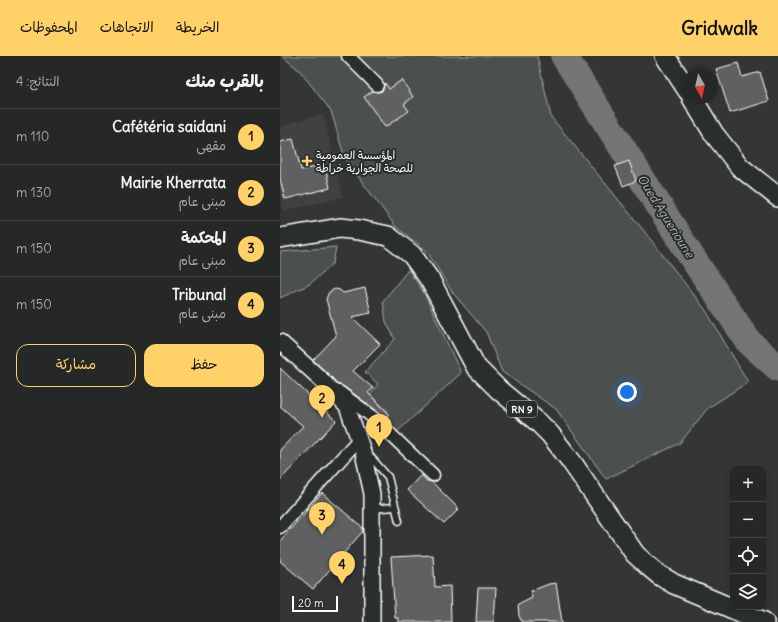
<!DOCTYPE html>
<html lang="ar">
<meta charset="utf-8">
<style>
body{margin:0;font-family:Delius,"Playpen Sans Arabic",sans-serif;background:#323434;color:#f1f3f6;direction:rtl}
.controls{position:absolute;right:12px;bottom:12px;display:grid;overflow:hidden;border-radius:8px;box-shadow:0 2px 6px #0003}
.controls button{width:36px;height:36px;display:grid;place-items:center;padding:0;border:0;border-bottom:1px solid #424445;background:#262828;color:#f1f3f6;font:20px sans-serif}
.compass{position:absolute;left:402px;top:12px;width:36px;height:36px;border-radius:50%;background:#262828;box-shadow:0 2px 6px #0003;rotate:172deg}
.scale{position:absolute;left:12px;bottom:10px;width:46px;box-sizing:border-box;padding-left:4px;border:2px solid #fff;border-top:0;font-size:11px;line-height:14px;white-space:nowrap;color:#fff;-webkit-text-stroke:3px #2a2d2e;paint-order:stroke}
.you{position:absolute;left:347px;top:336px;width:14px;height:14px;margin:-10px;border:3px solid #fff;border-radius:50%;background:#1a73e8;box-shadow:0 0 0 6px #1a73e833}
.badge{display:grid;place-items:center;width:26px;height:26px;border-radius:50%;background:#ffd166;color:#111;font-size:13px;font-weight:700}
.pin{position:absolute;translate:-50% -33px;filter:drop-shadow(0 1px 2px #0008)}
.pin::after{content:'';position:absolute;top:21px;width:14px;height:12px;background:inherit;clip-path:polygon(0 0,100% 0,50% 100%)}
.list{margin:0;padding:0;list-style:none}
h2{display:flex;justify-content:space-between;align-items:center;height:52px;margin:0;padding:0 16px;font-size:17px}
h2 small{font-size:13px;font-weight:400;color:#a4a6a8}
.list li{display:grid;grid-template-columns:26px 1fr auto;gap:12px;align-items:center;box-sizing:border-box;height:56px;padding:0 16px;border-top:1px solid #424445}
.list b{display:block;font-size:15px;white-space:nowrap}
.list p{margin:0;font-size:13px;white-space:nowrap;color:#a4a6a8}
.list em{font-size:13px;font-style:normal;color:#a4a6a8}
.actions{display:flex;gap:8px;padding:12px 16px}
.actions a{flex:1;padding:9px 0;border:1px solid #ffd166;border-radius:12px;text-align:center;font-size:14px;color:#ffd166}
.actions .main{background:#ffd166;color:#111}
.icon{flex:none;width:22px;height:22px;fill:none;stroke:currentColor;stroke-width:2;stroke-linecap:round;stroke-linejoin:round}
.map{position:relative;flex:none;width:498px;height:566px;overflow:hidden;direction:ltr}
header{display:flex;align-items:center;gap:24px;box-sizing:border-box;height:56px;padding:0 20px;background:#ffd166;color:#111}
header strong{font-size:19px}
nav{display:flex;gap:22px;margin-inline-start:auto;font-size:14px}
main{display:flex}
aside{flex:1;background:#262828}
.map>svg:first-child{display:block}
.built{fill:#404243}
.green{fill:#4c4f50;stroke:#a6a7a8}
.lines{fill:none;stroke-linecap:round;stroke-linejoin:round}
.river{stroke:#737576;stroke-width:27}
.building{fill:#5f6162;stroke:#fff}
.service-casing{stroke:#fff;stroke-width:9}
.minor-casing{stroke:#fff;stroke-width:15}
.tertiary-casing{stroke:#fff;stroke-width:18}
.primary-casing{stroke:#fff;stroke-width:22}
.service{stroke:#2a2d2e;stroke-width:6}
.minor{stroke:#2a2d2e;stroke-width:12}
.tertiary{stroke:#2a2d2e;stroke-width:15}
.primary{stroke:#2a2d2e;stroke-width:19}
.poi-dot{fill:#ffd166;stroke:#2a2d2e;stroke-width:1.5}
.labels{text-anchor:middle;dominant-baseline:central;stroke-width:4;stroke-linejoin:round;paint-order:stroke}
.shield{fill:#2a2d2e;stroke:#bfc0c0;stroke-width:1}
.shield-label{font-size:10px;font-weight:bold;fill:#fff}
.poi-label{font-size:11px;fill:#fff;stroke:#2a2d2e;text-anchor:start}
.water-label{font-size:12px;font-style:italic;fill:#b2b3b4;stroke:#2a2d2e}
</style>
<header>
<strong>Gridwalk</strong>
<nav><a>الخريطة</a><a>الاتجاهات</a><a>المحفوظات</a></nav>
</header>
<main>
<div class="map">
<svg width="498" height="566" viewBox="0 0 498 566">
<rect width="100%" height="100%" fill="#333536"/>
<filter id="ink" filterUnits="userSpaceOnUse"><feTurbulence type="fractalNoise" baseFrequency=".025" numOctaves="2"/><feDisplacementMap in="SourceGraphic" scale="8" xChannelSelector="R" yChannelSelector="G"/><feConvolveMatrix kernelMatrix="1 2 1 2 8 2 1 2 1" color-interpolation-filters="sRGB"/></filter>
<g filter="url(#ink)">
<path class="built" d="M43,58L63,141L4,155L0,138V72L16,65Z"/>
<path class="green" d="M2,0H257L271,61L360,170L425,253L468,326L428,352L400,387L326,423L276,353L222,316L206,276L173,237L146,194L116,171L65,103L51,55L20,15Z
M56,191L53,207L30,228L0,242V196Z
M128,214L143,235L181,317L117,376L103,363L108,355L90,339L98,328L85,316L115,283L106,266L103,245Z"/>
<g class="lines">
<path class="river" d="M284,0L411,200L469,286L498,312"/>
</g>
<path class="building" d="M458,7L462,21L480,16L489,45L450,57L436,13Z
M122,24L133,41L124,48L129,55L105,71L84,41L93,35L99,36L102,35L105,27L109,33Z
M13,83L21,114L45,109L50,132L5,143L0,123V86Z
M349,105L356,125L343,130L335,110Z
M85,232L91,257L72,261L100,288L73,315L93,332L88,337L109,358L105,362L93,352L63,330L59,329L33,304L56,280L46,243L49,236L55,233L60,234L63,237Z
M0,312L56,365L0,424V394L23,370L0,350Z
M141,419L147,425L152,426L179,453L164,468L127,434Z
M42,437L83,472V475L33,533L0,505V485Z
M153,499L155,531L170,530L171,566H118V562H115L111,501Z
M276,527L282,566H242L239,560L238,549L252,542L251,535L269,528Z
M198,532H216L214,566H196Z"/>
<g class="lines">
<defs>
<path id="service" d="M88,398L108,421L119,465
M92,453L115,451"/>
<path id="minor" d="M68,0L97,29
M59,336L89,358L153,419
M0,471L79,383"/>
<path id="tertiary" d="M0,286L43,325L67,351L82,392L92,438V566"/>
<path id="primary" d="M385,0L408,35
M412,42L434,78L460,111L498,141
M0,182L60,172L79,174L108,180L132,199L150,224L196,311L219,334L259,367L270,378L291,405L355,498L367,509L379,519L394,528L484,566"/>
</defs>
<use href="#service" class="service-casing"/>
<use href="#minor" class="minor-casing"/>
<use href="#tertiary" class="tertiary-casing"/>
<use href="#primary" class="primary-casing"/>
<use href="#service" class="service"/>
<use href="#minor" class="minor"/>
<use href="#tertiary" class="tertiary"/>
<use href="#primary" class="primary"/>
</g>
</g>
<path class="poi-dot" d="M25 99h4v4h4v4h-4v4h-4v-4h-4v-4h4z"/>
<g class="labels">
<rect class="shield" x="227" y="345" width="30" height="16" rx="3"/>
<g class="shield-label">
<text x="242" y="353">RN 9</text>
</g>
<g class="poi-label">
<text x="36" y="99">المؤسسة العمومية<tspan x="36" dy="13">للصحة الجوارية خراطة</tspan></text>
</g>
<g class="water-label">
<text transform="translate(386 160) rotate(58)">Oued Aguerioune</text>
</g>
</g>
</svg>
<div class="controls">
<button>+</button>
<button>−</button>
<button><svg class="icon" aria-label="locate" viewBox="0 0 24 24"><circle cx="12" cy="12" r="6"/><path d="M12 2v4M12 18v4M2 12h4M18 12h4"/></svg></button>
<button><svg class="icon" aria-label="layers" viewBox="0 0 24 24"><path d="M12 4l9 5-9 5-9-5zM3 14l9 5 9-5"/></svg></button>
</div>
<svg class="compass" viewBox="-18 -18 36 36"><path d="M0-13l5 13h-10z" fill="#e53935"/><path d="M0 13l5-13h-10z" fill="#a4a6a8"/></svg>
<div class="scale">20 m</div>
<div class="you"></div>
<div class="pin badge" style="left:99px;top:391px">1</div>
<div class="pin badge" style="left:42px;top:362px">2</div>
<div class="pin badge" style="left:42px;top:479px">3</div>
<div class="pin badge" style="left:62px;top:528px">4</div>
</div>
<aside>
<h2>بالقرب منك<small>النتائج: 4</small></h2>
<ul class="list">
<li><span class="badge">1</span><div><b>Cafétéria saidani</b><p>مقهى</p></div><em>110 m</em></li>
<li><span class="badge">2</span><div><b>Mairie Kherrata</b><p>مبنى عام</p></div><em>130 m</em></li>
<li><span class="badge">3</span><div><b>المحكمة</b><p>مبنى عام</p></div><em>150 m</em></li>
<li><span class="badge">4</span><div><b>Tribunal</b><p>مبنى عام</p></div><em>150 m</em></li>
</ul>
<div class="actions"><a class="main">حفظ</a><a>مشاركة</a></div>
</aside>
</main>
